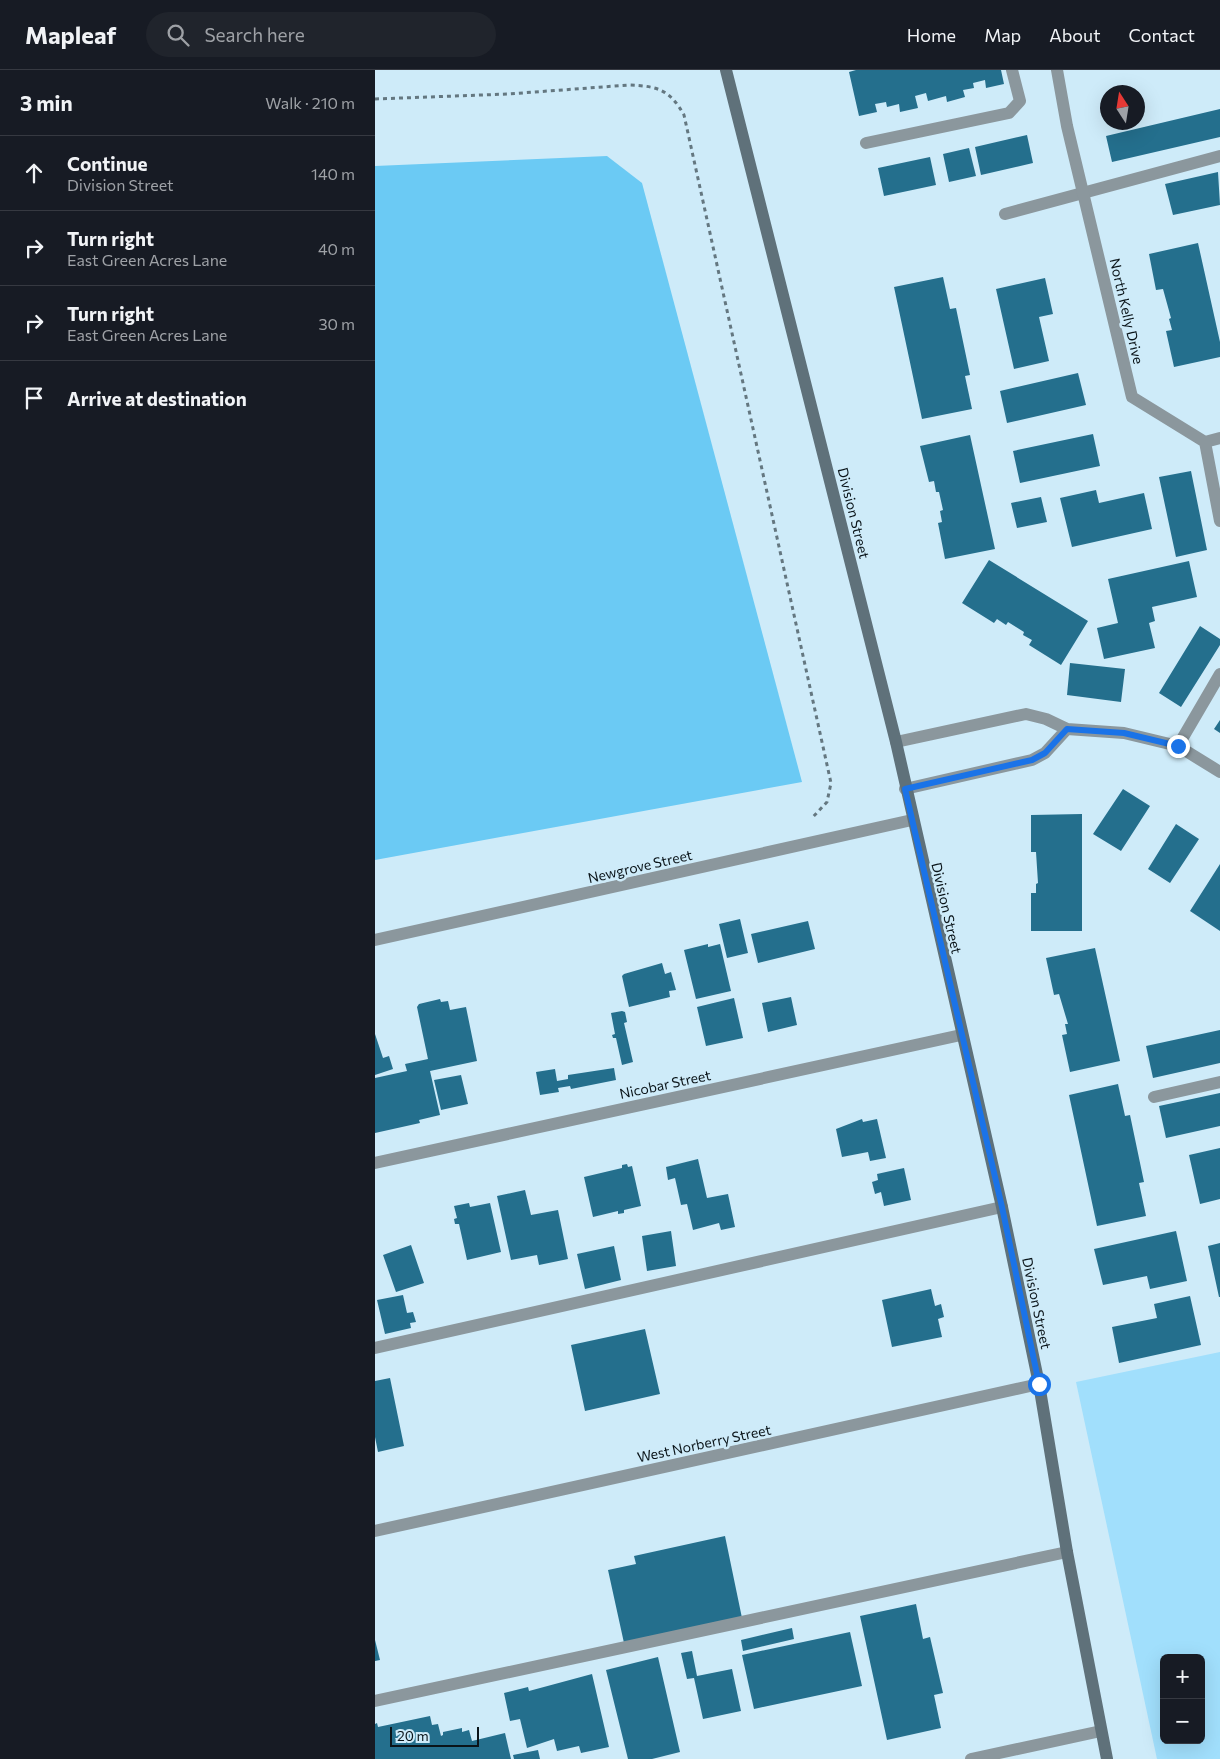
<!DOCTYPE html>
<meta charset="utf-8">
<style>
body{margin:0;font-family:Commissioner,sans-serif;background:#20242c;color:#f1f3f6}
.controls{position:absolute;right:15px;bottom:15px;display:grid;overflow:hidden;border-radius:8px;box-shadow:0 5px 20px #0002}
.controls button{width:45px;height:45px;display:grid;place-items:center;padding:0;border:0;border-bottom:1px solid #363941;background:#171b24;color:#f1f3f6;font:25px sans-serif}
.compass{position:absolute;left:725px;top:15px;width:45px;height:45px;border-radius:50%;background:#171b24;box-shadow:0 5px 20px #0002;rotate:348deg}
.scale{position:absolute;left:15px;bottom:12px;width:89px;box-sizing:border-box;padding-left:5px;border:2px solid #0a1419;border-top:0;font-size:14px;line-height:18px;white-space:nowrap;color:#0a1419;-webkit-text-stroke:4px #ceebf9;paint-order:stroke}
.stop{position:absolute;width:15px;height:15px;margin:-11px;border:4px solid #1a73e8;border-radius:50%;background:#fff}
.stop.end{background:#1a73e8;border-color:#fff;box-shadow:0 1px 5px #0008}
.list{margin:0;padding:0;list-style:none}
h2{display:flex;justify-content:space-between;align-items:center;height:65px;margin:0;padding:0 20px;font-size:21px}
h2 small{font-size:16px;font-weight:400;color:#9ea1a6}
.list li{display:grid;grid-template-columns:32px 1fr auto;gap:15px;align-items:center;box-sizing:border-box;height:75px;padding:0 20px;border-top:1px solid #363941}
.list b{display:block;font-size:19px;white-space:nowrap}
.list p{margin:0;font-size:16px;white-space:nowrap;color:#9ea1a6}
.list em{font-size:16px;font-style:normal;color:#9ea1a6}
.icon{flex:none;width:28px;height:28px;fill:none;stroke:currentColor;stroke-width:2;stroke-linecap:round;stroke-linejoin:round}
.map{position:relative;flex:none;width:845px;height:1689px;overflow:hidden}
header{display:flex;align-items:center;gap:30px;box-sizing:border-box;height:70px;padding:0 25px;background:#171b24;border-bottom:1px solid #363941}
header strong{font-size:24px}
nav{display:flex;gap:28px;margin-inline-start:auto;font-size:18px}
.search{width:350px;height:45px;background:#20242c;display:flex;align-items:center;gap:12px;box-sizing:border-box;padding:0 18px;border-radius:28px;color:#9ea1a6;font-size:19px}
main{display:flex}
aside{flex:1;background:#171b24}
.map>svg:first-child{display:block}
.green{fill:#a1dffc;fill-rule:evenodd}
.water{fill:#6bcaf4}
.building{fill:#246f8d}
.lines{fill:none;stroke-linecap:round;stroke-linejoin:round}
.path{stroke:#647780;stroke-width:3;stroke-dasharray:4 4;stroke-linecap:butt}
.lane{stroke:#8b979d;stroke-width:12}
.street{stroke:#8b979d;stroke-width:12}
.secondary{stroke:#5f717a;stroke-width:12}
.route{stroke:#1a73e8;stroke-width:6}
.labels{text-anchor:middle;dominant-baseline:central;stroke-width:5;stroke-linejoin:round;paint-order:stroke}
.street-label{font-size:14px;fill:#0a1419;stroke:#ceebf9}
</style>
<header>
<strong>Mapleaf</strong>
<div class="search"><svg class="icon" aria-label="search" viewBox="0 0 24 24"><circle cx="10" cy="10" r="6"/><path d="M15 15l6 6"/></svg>Search here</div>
<nav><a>Home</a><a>Map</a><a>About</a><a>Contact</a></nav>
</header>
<main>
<aside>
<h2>3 min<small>Walk · 210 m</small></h2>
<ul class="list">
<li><svg class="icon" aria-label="ahead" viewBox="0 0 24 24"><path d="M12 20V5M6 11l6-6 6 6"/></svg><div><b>Continue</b><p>Division Street</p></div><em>140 m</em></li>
<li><svg class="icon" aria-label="right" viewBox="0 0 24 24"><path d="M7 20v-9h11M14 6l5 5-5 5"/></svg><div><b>Turn right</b><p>East Green Acres Lane</p></div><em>40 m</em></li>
<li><svg class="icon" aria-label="right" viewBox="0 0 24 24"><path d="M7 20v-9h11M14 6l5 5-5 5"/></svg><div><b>Turn right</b><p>East Green Acres Lane</p></div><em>30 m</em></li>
<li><svg class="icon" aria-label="arrive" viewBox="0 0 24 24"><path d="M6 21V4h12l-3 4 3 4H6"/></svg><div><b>Arrive at destination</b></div></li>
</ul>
</aside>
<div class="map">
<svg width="845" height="1689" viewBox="0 0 845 1689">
<rect width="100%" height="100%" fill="#ceebf9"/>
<path class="green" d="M845,1282V1689H782L701,1312ZM789,1588H826V1670H789Z"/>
<path class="water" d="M232,86L267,113L427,712L0,790V96Z"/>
<path class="building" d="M481,0H626L629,14L611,18L610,10L598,13L599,18L588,20L590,27L572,32L571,26L553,31L551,23L540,26L543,38L525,42L524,34L512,37L511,32L500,34L502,42L484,46L474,2Z
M845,39V67L737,92L731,66Z
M652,65L658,93L606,105L600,77Z
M594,78L601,106L574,112L568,84Z
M555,87L561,115L509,126L503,98Z
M843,102L845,135L798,145L790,114Z
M823,173L845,272V287L799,297L791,261L797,260L794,249L796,248L788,219L781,220L774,184Z
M568,207L575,239L581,238L595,305L590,306L597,339L547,349L519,217Z
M670,208L678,244L664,247L674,291L639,299L621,219Z
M703,303L711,335L632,353L625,321Z
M718,364L725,396L645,413L638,381Z
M595,365L620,479L570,489L563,453L567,452L565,441L568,440L564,422H561L559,411L554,412L545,376Z
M816,401L832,480L801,487L784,407Z
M721,420L724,433L769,423L777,459L697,477L685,428Z
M666,427L672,452L642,458L636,433Z
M614,490L713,551L686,595L654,575L657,570L648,565L649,562L633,552L631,555L622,549L619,553L587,533Z
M814,491L822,527L777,537L780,551L774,553L780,578L729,589L722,558L743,553L733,509Z
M825,556L845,569V575L806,637L784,623Z
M695,593L750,599L746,632L692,625Z
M845,650V663L839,659Z
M748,719L775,736L746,781L718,764Z
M707,744V861H656V823H661V814L663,813L661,782H656V745Z
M801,754L824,769L795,813L773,799Z
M845,794V861L815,841Z
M365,849L373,883L352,888L344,854Z
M433,851L440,879L383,893L376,864Z
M333,874V877L345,874L356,921L321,929L309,880Z
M720,878L745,991L695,1002L687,965L692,964L690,954H693L684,924L679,925L671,888Z
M287,893L290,904L296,902L301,920L294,921L295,927L254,937L247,906L249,904Z
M416,927L422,955L393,962L387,933Z
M359,928L368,968L331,976L322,937Z
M65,929L66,932L73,931L75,940L91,937L102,991L55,1001L65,1045L44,1050L45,1053L0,1063V1008L32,1001L30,994L53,989L42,937L44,934Z
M247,941L250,942L252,952L249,953L258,992L247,995L241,968H238L237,965L240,964L236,943Z
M845,960V993L778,1008L771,976Z
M0,964L8,988L14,986L18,999L0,1005Z
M239,998L241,1010L196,1019L195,1016L183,1018L184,1022L165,1025L161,1002L180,999L182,1011L193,1009V1005Z
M86,1005L93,1034L66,1040L59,1010Z
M743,1014L750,1046L755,1045L769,1112L764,1113L771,1146L722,1156L694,1025Z
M845,1023V1056L791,1068L784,1036Z
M487,1049L488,1052L502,1049L511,1088L495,1091L493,1082L467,1087L461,1059Z
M845,1078V1129L825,1134L814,1085Z
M323,1089L332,1128L353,1124L360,1157L346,1160L344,1153L318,1160L312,1134L306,1135L300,1108L293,1110L291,1097Z
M252,1094L253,1097L257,1096L266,1136L249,1140V1143L243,1144V1141L218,1147L209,1107L247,1098V1095Z
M529,1098L536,1130L509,1136L506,1122L500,1124L497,1112L503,1110L502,1104Z
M150,1120L156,1145L183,1140L193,1189L164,1195L162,1185L136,1190L122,1126Z
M94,1133L95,1137L115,1133L126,1182L92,1190L84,1154H80L79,1149L82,1148L79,1136Z
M296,1161L301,1196L272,1201L267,1166Z
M801,1161L812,1211L775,1219L772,1206L728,1215L719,1179Z
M845,1173V1227H844L833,1176Z
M36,1175L49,1213L21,1222L8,1185Z
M239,1176L246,1210L210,1219L202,1184Z
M556,1219L560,1236L566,1234L569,1247L563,1249L567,1267L517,1277L507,1230Z
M28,1225L32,1243L38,1242L41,1252L35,1253L36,1258L10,1264L2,1230Z
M815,1226L826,1275L744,1293L737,1257L782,1248L779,1234Z
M270,1259L285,1324L210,1341L196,1275Z
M15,1308L29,1376L3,1382L0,1367V1311Z
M350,1466L367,1548L249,1573L233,1500L261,1494L259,1486Z
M541,1534L548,1569L555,1567L568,1623L559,1625L566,1658L512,1670L485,1546Z
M417,1558L419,1569L368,1581L366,1570Z
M475,1562L487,1616L379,1639L367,1585Z
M0,1570L5,1590L0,1591Z
M317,1581L322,1606L357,1599L366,1641L328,1649L319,1608L312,1609L306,1583Z
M283,1587L305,1682L277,1689H253L231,1600Z
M217,1604L234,1677L206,1683L204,1676L182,1681L179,1669L152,1678L145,1649L135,1651L129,1623L153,1617L154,1621Z
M55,1646L57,1655L63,1654L66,1666L68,1665V1662L87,1658V1662L94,1660L97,1671L130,1663L136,1689H0V1654L2,1653L3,1657Z
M163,1680L165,1689H139L138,1685Z"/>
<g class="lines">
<path class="path" d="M0,29L133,24L254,15C283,16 295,20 309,45L456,713L452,732L437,748"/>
<path class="lane" d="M491,73L634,43L645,31L637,0
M630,144L845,86
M779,1027L845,1012
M0,1278L627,1137
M0,1631L692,1482"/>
<path class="street" d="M682,0L692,56L757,327L830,372L845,451
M830,372L845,368
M521,672L651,644L671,649L692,659L749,663L803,676L845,702
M803,676L845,604
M530,719L657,690L670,683L692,659
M0,870L537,750
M0,1093L586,965
M0,1461L664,1314
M596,1689L726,1661"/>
<path class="secondary" d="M351,0L521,672L627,1137L664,1314L692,1482L732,1689"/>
</g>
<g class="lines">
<path class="route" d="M664,1314L627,1137L530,719L657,690L670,683L692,659L749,663L803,676"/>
</g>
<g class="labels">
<g class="street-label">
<text transform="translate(752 241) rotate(77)">North Kelly Drive</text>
<text transform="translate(479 443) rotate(76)">Division Street</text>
<text transform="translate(265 796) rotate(-13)">Newgrove Street</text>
<text transform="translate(572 838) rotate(77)">Division Street</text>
<text transform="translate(290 1014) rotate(-12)">Nicobar Street</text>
<text transform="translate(662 1233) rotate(78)">Division Street</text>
<text transform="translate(329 1373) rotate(-12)">West Norberry Street</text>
</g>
</g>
</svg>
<div class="controls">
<button>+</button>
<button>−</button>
</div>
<svg class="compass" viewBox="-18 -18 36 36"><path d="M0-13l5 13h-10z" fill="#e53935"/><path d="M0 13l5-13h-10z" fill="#9ea1a6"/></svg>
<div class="scale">20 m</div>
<div class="stop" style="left:664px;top:1314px"></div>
<div class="stop end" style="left:803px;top:676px"></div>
</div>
</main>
